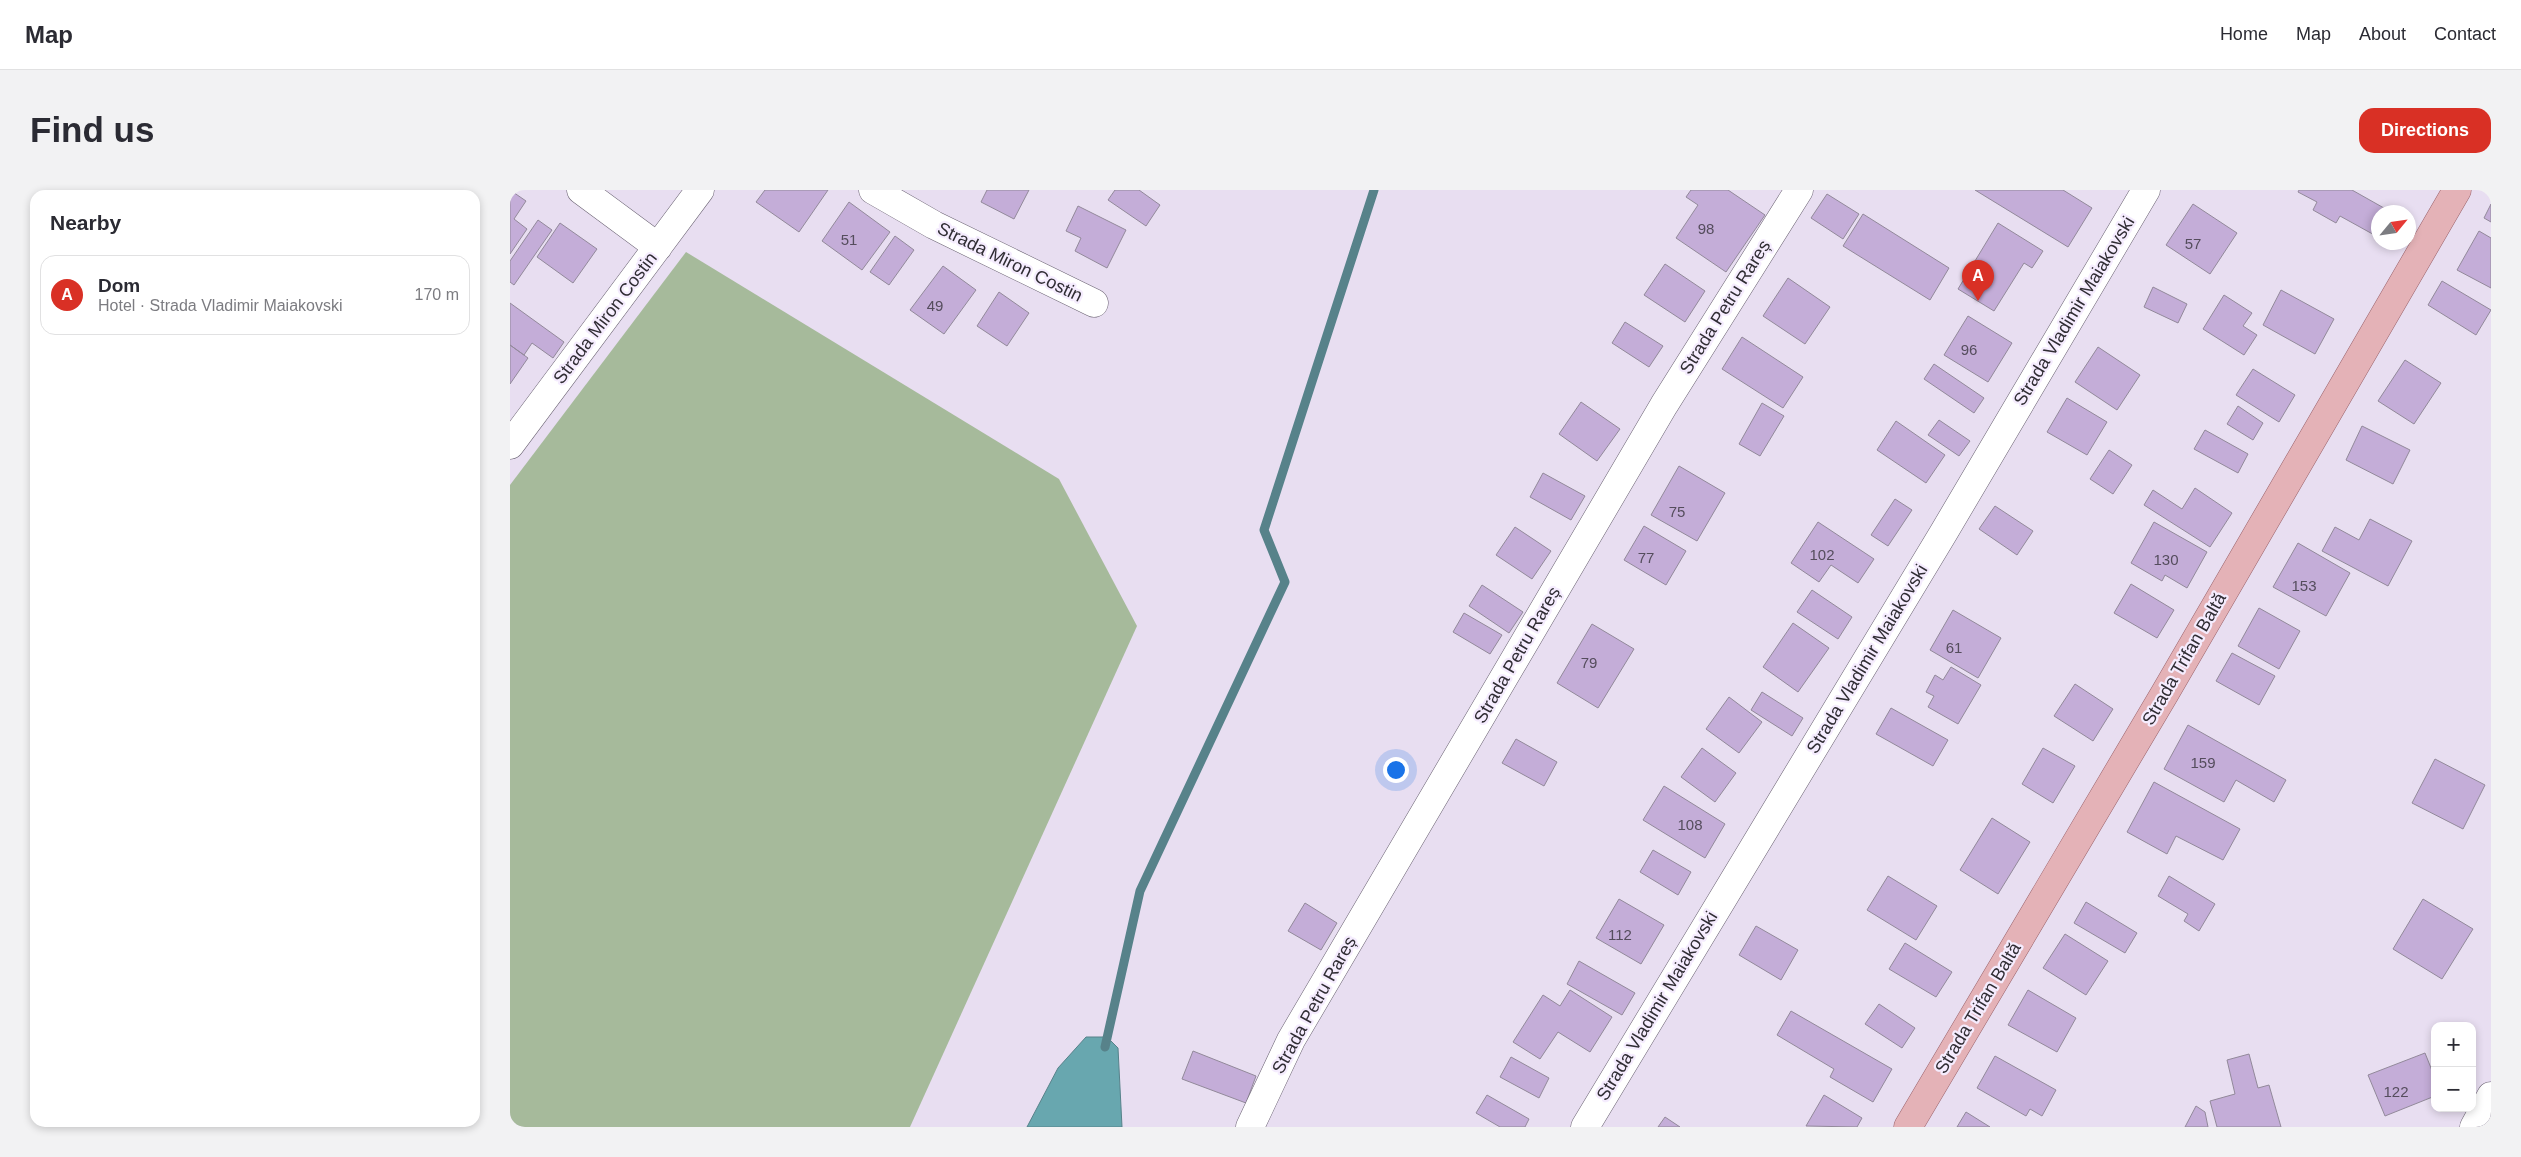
<!DOCTYPE html>
<meta charset="utf-8">
<style>
body{margin:0;font-family:Arial,sans-serif;background:#f2f2f3;color:#2b2b33}
.controls{position:absolute;right:15px;bottom:15px;display:grid;overflow:hidden;border-radius:10px;box-shadow:0 2px 8px #0003}
.controls button{width:45px;height:45px;display:grid;place-items:center;padding:0;border:0;border-bottom:1px solid #e1e1e2;background:#fff;color:#2b2b33;font:25px sans-serif}
.compass{position:absolute;left:1861px;top:15px;width:45px;height:45px;border-radius:50%;background:#fff;box-shadow:0 2px 8px #0003;rotate:61deg}
.you{position:absolute;left:885px;top:579px;width:18px;height:18px;margin:-12px;border:4px solid #fff;border-radius:50%;background:#1a73e8;box-shadow:0 0 0 8px #1a73e833}
.badge{display:grid;place-items:center;width:32px;height:32px;border-radius:50%;background:#d93025;color:#fff;font-size:16px;font-weight:700}
.pin{position:absolute;translate:-50% -41px;filter:drop-shadow(0 1px 2px #0008)}
.pin::after{content:'';position:absolute;top:26px;width:18px;height:15px;background:inherit;clip-path:polygon(0 0,100% 0,50% 100%)}
.list{margin:0;padding:0;list-style:none}
h2{display:flex;justify-content:space-between;align-items:center;height:65px;margin:0;padding:0 20px;font-size:21px}
h2 small{font-size:16px;font-weight:400;color:#7c7c81}
.list li{display:grid;grid-template-columns:32px 1fr auto;gap:15px;align-items:center;box-sizing:border-box;height:80px;margin:0 10px 10px;padding:0 10px;border:1px solid #e1e1e2;border-radius:15px}
.list b{display:block;font-size:19px;white-space:nowrap}
.list p{margin:0;font-size:16px;white-space:nowrap;color:#7c7c81}
.list em{font-size:16px;font-style:normal;color:#7c7c81}
.map{position:relative;flex:none;width:1981px;height:937px;overflow:hidden;border-radius:15px}
header{display:flex;align-items:center;gap:30px;box-sizing:border-box;height:70px;padding:0 25px;background:#fff;border-bottom:1px solid #e1e1e2}
header strong{font-size:24px}
nav{display:flex;gap:28px;margin-inline-start:auto;font-size:18px}
.intro{display:flex;align-items:center;justify-content:space-between;box-sizing:border-box;height:120px;padding:0 30px}
h1{margin:0;font-size:35px}
.button{padding:12px 22px;border-radius:15px;background:#d93025;color:#fff;font-size:18px;font-weight:700}
main{display:flex;gap:30px;padding:0 30px}
aside{flex:1;background:#fff;border-radius:15px;box-shadow:0 2px 8px #0003}
.map>svg:first-child{display:block}
.green{fill:#a6ba9b}
.water{fill:#68a7af;stroke:#57828a}
.lines{fill:none;stroke-linecap:round;stroke-linejoin:round}
.stream{stroke:#57828a;stroke-width:9}
.building{fill:#c4add8;stroke:#92899a}
.minor-casing{stroke:#6a6272;stroke-width:29}
.major-casing{stroke:#99626a;stroke-width:29}
.minor{stroke:#fff;stroke-width:28}
.major{stroke:#e4b2b7;stroke-width:28}
.labels{text-anchor:middle;dominant-baseline:central;stroke-width:4.5;stroke-linejoin:round;paint-order:stroke}
.number-label{font-size:15px;fill:#554d5d}
.street-label{font-size:18px;fill:#302d34;stroke:#f5ecfe}
</style>
<header>
<strong>Map</strong>
<nav><a>Home</a><a>Map</a><a>About</a><a>Contact</a></nav>
</header>
<div class="intro"><h1>Find us</h1><a class="button">Directions</a></div>
<main>
<aside>
<h2>Nearby<small></small></h2>
<ul class="list">
<li><span class="badge">A</span><div><b>Dom</b><p>Hotel · Strada Vladimir Maiakovski</p></div><em>170 m</em></li>
</ul>
</aside>
<div class="map">
<svg width="1981" height="937" viewBox="0 0 1981 937">
<rect width="100%" height="100%" fill="#e8def1"/>
<path class="green" d="M176,62L549,289L627,436L400,937H0V295Z"/>
<path class="water" d="M576,847H597L608,858L612,937H517L548,878Z"/>
<g class="lines">
<path class="stream" d="M595,857L630,701L775,392L754,340L864,0"/>
</g>
<path class="building" d="M0,0L16,11L4,29L17,39L0,64Z
M255,0H318L289,42L246,12Z
M477,0H519L504,29L471,12Z
M605,0H629L650,15L636,36L598,10Z
M1181,0H1218L1255,25L1216,82L1166,48L1188,15L1176,7Z
M1465,0H1553L1582,18L1558,57Z
M1789,0H1842L1881,22H1868V47L1830,26L1826,33L1803,20L1807,12L1788,2Z
M1317,4L1349,24L1333,49L1301,28Z
M339,12L380,42L352,80L312,51Z
M1683,14L1727,43L1700,84L1656,55Z
M1981,14V32L1974,28Z
M568,16L616,40L597,78L565,61L571,48L556,41Z
M1353,24L1439,78L1420,110L1333,56Z
M28,30L42,40L4,95L0,92V71Z
M50,33L87,59L63,93L27,67Z
M1488,33L1533,61L1522,78L1514,73L1484,121L1448,99Z
M1969,41L1981,48V98L1947,80Z
M385,46L404,60L379,95L360,82Z
M1155,74L1195,101L1175,132L1134,105Z
M433,76L466,100L434,144L400,120Z
M1278,88L1320,117L1295,154L1253,126Z
M1932,91L1981,120L1966,145L1918,115Z
M1643,97L1677,114L1668,133L1634,117Z
M1771,100L1824,129L1805,164L1753,135Z
M489,102L519,123L497,156L467,136Z
M1714,105L1742,123L1733,136L1747,145L1734,165L1693,139Z
M0,113L54,152L43,168L22,153L14,165L0,155Z
M1458,126L1502,153L1478,192L1434,165Z
M1115,132L1153,156L1139,177L1102,153Z
M1232,147L1293,187L1273,218L1212,179Z
M0,155L18,168L0,194Z
M1588,157L1630,185L1607,220L1565,192Z
M1895,170L1931,193L1904,234L1868,211Z
M1424,174L1474,208L1464,223L1414,189Z
M1743,179L1785,205L1769,232L1726,205Z
M1557,208L1597,232L1577,265L1537,242Z
M1071,212L1110,239L1087,271L1049,244Z
M1252,213L1274,226L1250,266L1229,254Z
M1728,216L1753,233L1743,250L1717,234Z
M1429,230L1460,251L1449,266L1418,245Z
M1386,231L1435,265L1416,293L1367,260Z
M1852,236L1900,260L1883,294L1836,270Z
M1695,240L1738,264L1728,283L1684,259Z
M1599,260L1622,275L1603,304L1580,289Z
M1169,276L1215,303L1187,351L1141,325Z
M1033,283L1075,306L1061,330L1020,307Z
M1685,298L1722,323L1700,357L1634,315L1643,300L1672,319Z
M1385,309L1402,320L1378,356L1361,345Z
M1485,316L1523,341L1507,365L1469,339Z
M1860,329L1902,351L1878,396L1812,361L1825,337L1849,350Z
M1308,332L1364,369L1348,393L1321,375L1309,392L1281,373Z
M1644,332L1697,362L1677,398L1655,385L1652,391L1621,373Z
M1134,336L1176,361L1156,395L1114,370Z
M1005,337L1041,361L1022,389L986,365Z
M1788,353L1840,383L1816,426L1763,397Z
M1621,394L1664,420L1647,448L1604,423Z
M972,395L1013,422L999,443L959,416Z
M1302,400L1342,427L1328,449L1287,422Z
M1749,418L1790,441L1769,479L1728,456Z
M1443,420L1491,448L1468,488L1420,460Z
M954,423L992,445L980,464L943,442Z
M1283,433L1319,458L1288,502L1253,477Z
M1082,434L1124,459L1088,518L1047,493Z
M1722,463L1765,486L1749,515L1706,491Z
M1441,477L1471,495L1448,534L1418,517L1424,506L1416,502L1425,485L1433,490Z
M1565,494L1603,519L1583,551L1544,526Z
M1252,502L1293,528L1282,546L1241,520Z
M1219,507L1252,532L1229,563L1196,539Z
M1381,518L1438,550L1423,576L1366,544Z
M1678,535L1776,590L1764,612L1726,590L1714,612L1654,579Z
M1006,549L1047,572L1034,596L992,573Z
M1192,558L1226,583L1205,612L1171,587Z
M1533,558L1565,576L1543,613L1512,594Z
M1925,569L1975,595L1953,639L1902,613Z
M1644,592L1730,639L1713,670L1666,646L1657,664L1617,642Z
M1154,596L1215,634L1195,668L1133,630Z
M1482,628L1520,652L1488,704L1450,680Z
M1143,660L1181,682L1168,705L1130,682Z
M1378,686L1427,716L1406,750L1357,720Z
M1659,686L1705,714L1689,741L1674,731L1678,724L1648,706Z
M1109,709L1154,735L1131,774L1086,748Z
M1913,709L1963,739L1932,789L1883,759Z
M1576,712L1627,743L1615,763L1564,733Z
M795,713L827,733L811,760L778,741Z
M1246,736L1288,760L1271,790L1229,765Z
M1555,744L1598,771L1576,805L1533,778Z
M1395,753L1442,782L1426,807L1379,779Z
M1069,771L1125,803L1112,825L1057,794Z
M1060,800L1102,827L1080,862L1048,842L1030,869L1003,852L1033,805L1050,816Z
M1518,800L1566,828L1547,862L1498,835Z
M1369,814L1405,838L1392,858L1355,834Z
M1281,821L1382,879L1363,912L1320,887L1324,879L1267,845Z
M683,861L746,886L736,913L672,889Z
M1915,863L1925,888V906L1875,926L1858,885Z
M1739,864L1748,898L1759,895L1771,937H1707L1700,911L1725,904L1717,870Z
M1485,866L1546,900L1532,926L1520,919L1516,926L1467,898Z
M1001,867L1039,888L1029,908L990,887Z
M977,905L1019,929L1015,937H990L966,923Z
M1314,905L1352,928L1347,937L1296,936Z
M1686,916L1695,922L1698,937H1675Z
M1456,922L1480,937H1447Z
M1155,927L1170,937H1148Z"/>
<g class="lines">
<defs>
<path id="minor" d="M71,0L148,57
M363,0L424,35L584,113
M0,255L190,0
M740,937L781,850L1154,215L1289,0
M1075,937L1434,342L1636,0
M1964,937L1981,906"/>
<path id="major" d="M1398,937L1655,503L1947,0"/>
</defs>
<use href="#minor" class="minor-casing"/>
<use href="#major" class="major-casing"/>
<use href="#minor" class="minor"/>
<use href="#major" class="major"/>
</g>
<g class="labels">
<g class="number-label">
<text x="1196" y="38">98</text>
<text x="339" y="49">51</text>
<text x="1683" y="53">57</text>
<text x="425" y="115">49</text>
<text x="1459" y="159">96</text>
<text x="1167" y="321">75</text>
<text x="1312" y="364">102</text>
<text x="1136" y="367">77</text>
<text x="1656" y="369">130</text>
<text x="1794" y="395">153</text>
<text x="1444" y="457">61</text>
<text x="1079" y="472">79</text>
<text x="1693" y="572">159</text>
<text x="1180" y="634">108</text>
<text x="1110" y="744">112</text>
<text x="1886" y="901">122</text>
</g>
<g class="street-label">
<text transform="translate(500 72) rotate(26)">Strada Miron Costin</text>
<text transform="translate(1215 117) rotate(-58)">Strada Petru Rareș</text>
<text transform="translate(1564 121) rotate(-59)">Strada Vladimir Maiakovski</text>
<text transform="translate(95 128) rotate(-53)">Strada Miron Costin</text>
<text transform="translate(1007 465) rotate(-60)">Strada Petru Rareș</text>
<text transform="translate(1357 469) rotate(-59)">Strada Vladimir Maiakovski</text>
<text transform="translate(1674 469) rotate(-60)">Strada Trifan Baltă</text>
<text transform="translate(804 815) rotate(-61)">Strada Petru Rareș</text>
<text transform="translate(1147 816) rotate(-59)">Strada Vladimir Maiakovski</text>
<text transform="translate(1468 818) rotate(-59)">Strada Trifan Baltă</text>
</g>
</g>
</svg>
<div class="controls">
<button>+</button>
<button>−</button>
</div>
<svg class="compass" viewBox="-18 -18 36 36"><path d="M0-13l5 13h-10z" fill="#e53935"/><path d="M0 13l5-13h-10z" fill="#7c7c81"/></svg>
<div class="you"></div>
<div class="pin badge" style="left:1468px;top:111px">A</div>
</div>
</main>
